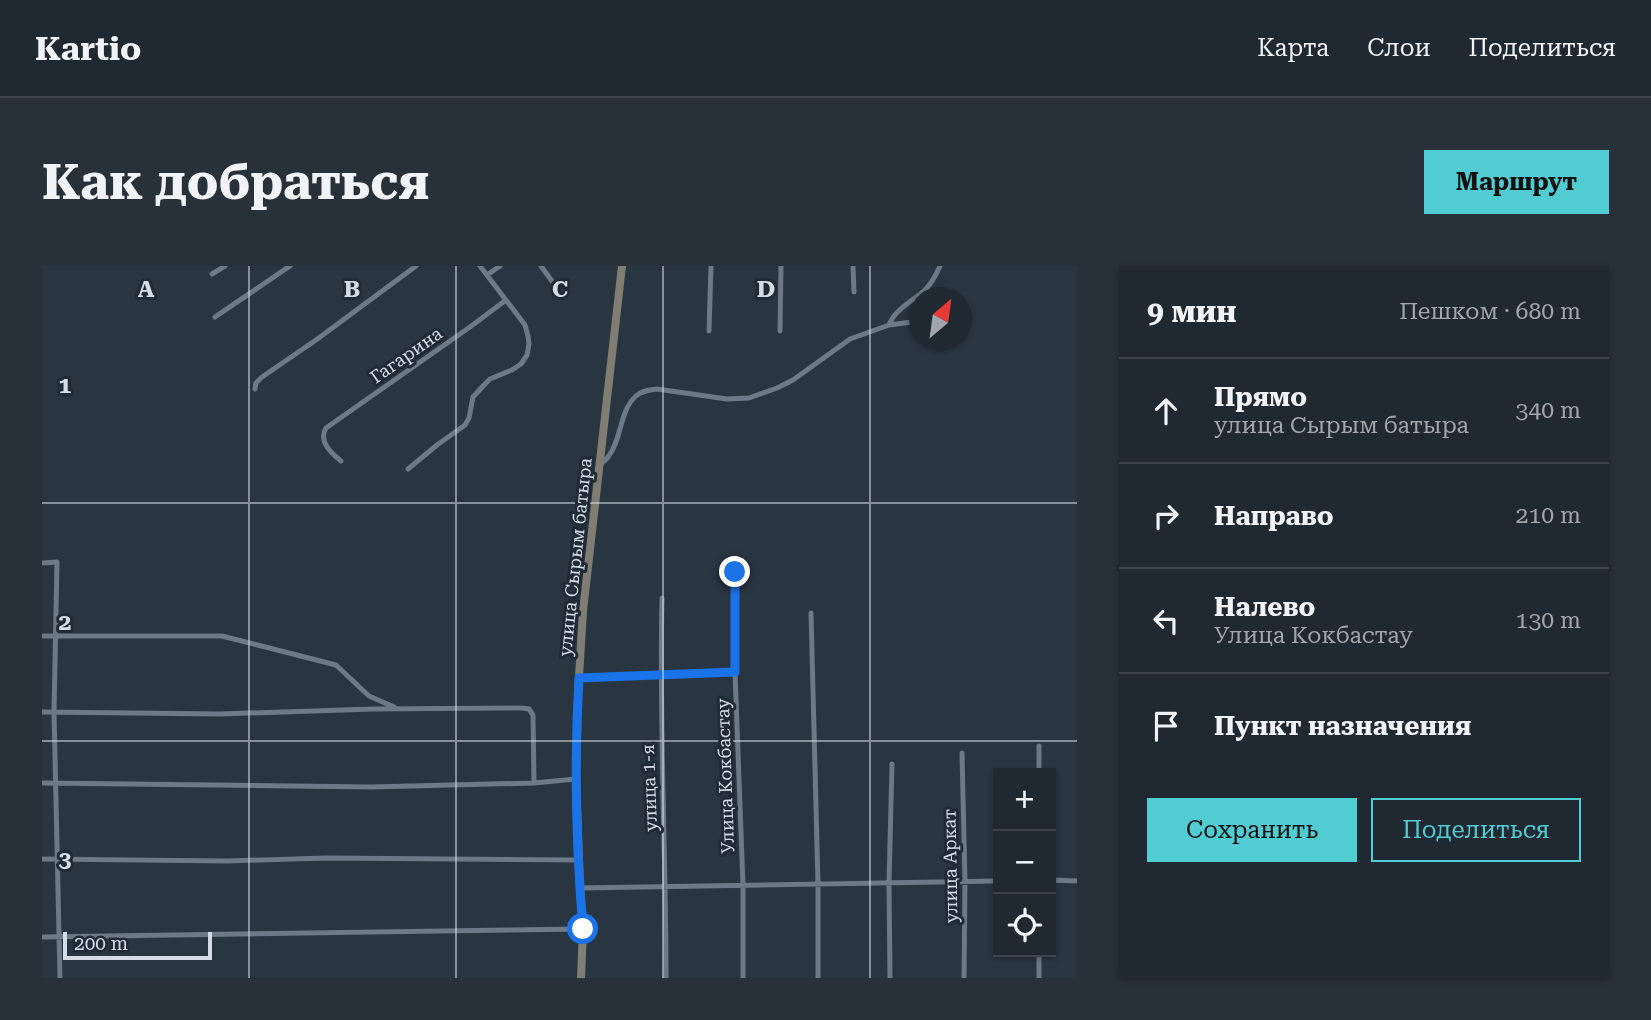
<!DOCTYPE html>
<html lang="ru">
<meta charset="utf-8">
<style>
body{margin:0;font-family:"Roboto Serif",serif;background:#28303a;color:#f1f3f6}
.controls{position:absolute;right:21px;bottom:21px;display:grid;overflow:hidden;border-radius:0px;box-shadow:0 2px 5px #0004}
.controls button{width:63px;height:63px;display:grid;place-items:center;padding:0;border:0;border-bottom:2px solid #3d444d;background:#202832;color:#f1f3f6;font:35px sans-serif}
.compass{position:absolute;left:867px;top:21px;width:63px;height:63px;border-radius:50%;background:#202832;box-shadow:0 2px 5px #0004;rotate:29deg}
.scale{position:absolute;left:21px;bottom:18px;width:149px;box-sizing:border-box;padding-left:7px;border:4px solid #d5dce4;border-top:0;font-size:19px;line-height:24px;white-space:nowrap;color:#d5dce4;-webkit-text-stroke:5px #212b37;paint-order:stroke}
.stop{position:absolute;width:21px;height:21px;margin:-16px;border:5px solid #1a73e8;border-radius:50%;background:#fff}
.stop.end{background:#1a73e8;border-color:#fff;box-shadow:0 2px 7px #0008}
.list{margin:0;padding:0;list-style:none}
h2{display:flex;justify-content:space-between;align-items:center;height:91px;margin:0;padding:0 28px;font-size:30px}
h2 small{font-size:23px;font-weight:400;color:#a2a6ac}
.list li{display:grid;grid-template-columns:46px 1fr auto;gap:21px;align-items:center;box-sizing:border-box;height:105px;padding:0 28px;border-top:2px solid #3d444d}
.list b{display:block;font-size:26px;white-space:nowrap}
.list p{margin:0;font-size:23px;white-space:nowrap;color:#a2a6ac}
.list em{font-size:23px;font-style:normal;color:#a2a6ac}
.actions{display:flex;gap:14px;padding:21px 28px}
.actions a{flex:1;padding:16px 0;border:2px solid #51ccd2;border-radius:0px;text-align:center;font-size:24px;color:#51ccd2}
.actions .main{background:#51ccd2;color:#111}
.icon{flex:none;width:38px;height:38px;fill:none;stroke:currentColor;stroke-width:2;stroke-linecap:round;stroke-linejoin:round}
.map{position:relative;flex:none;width:1035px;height:712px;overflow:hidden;border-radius:0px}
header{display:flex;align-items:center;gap:42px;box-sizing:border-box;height:98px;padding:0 35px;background:#202832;border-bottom:2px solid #3d444d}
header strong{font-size:33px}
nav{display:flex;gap:38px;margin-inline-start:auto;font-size:24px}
.intro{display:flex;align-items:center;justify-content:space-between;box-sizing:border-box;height:168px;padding:0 42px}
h1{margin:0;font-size:49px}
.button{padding:18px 32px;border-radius:0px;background:#51ccd2;color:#111;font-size:24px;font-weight:700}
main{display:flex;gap:42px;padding:0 42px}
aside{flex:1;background:#202832;border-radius:0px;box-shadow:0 2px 5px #0004}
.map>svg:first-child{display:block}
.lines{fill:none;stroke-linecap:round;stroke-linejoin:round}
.street{stroke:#6d7987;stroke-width:5}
.secondary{stroke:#807e72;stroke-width:8}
.route{stroke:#1a73e8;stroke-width:9}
.grid{fill:none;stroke:#d5dce4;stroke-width:2;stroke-opacity:0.55}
.labels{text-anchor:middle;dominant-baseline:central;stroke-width:6;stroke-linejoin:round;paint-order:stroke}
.street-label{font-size:18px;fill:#d5dce4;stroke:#212b37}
.grid-label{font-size:23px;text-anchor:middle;font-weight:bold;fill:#d5dce4;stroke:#212b37;stroke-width:6;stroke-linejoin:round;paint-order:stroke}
</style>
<header>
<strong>Kartio</strong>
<nav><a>Карта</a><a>Слои</a><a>Поделиться</a></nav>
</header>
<div class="intro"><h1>Как добраться</h1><a class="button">Маршрут</a></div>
<main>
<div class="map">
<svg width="1035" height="712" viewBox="0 0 1035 712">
<rect width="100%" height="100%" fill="#2a3542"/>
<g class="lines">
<path class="street" d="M499,0L512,18
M811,0L812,26
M170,8L183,0
M445,9L458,0
M173,51L248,0
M847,59C853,43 871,35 883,24C890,17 894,9 898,0
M667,65L669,0
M738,65L739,0
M213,123L214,117L220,111L274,74L374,0
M299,195C289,187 276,175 284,162L428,61L464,34
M558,198C561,196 564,194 566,191C580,174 577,145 594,130C600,124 608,124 615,123L685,133L707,132L735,122L751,114L808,73L847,59L878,55
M366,203L395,179L423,159L427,152L431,131L443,118L448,113L470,104L479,98L485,89L487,78L486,70L483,59L438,0
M0,297L15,296L12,446L18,712
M693,306V406L701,619V712
M620,332C617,459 624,585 624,712
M769,347L776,618V712
M0,370H180L294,399L327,430L352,441
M537,412L693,406
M0,446L178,448L331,443L480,442L487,443L491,449L492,517
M920,487L923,615L922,712
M997,507V480
M0,517L329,521L492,517L534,513
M0,593L185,595L283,592L537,594
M1009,614L1035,615
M538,622L956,615
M0,671L541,663
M997,686V712
M848,712L847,617L850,498"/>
<path class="secondary" d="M539,712L541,663L538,622L534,513L536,427L541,345L580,0"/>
</g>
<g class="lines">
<path class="route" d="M541,663C534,580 532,496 537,412L693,406V306"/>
</g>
<path class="grid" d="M207,0V712M414,0V712M621,0V712M828,0V712M0,237H1035M0,475H1035"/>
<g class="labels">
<g class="street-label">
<text transform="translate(364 89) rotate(-35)">Гагарина</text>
<text transform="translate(533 291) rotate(-84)">улица Сырым батыра</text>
<text transform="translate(683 510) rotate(-92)">Улица Кокбастау</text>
<text transform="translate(607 522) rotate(-92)">улица 1-я</text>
<text transform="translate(908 600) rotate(-91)">улица Аркат</text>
</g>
</g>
<g class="grid-label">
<text x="104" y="31">A</text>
<text x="310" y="31">B</text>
<text x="518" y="31">C</text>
<text x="724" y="31">D</text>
<text x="23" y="127">1</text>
<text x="23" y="364">2</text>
<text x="23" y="601">3</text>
</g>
</svg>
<div class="controls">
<button>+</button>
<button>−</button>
<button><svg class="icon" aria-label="locate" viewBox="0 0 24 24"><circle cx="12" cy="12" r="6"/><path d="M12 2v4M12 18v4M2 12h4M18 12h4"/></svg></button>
</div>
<svg class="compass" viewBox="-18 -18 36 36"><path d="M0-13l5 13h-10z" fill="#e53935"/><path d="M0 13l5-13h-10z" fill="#a2a6ac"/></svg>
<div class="scale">200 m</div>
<div class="stop" style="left:541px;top:663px"></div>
<div class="stop end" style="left:693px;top:306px"></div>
</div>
<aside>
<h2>9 мин<small>Пешком · 680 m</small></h2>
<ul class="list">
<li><svg class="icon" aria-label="ahead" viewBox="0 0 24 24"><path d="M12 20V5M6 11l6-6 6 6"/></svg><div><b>Прямо</b><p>улица Сырым батыра</p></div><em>340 m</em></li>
<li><svg class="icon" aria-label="right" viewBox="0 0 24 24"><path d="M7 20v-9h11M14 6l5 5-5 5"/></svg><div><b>Направо</b></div><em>210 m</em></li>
<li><svg class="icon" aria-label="left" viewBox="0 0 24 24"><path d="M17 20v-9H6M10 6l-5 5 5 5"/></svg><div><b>Налево</b><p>Улица Кокбастау</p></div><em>130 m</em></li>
<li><svg class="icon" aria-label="arrive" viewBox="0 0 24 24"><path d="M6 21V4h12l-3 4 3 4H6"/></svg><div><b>Пункт назначения</b></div></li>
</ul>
<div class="actions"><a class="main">Сохранить</a><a>Поделиться</a></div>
</aside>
</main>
